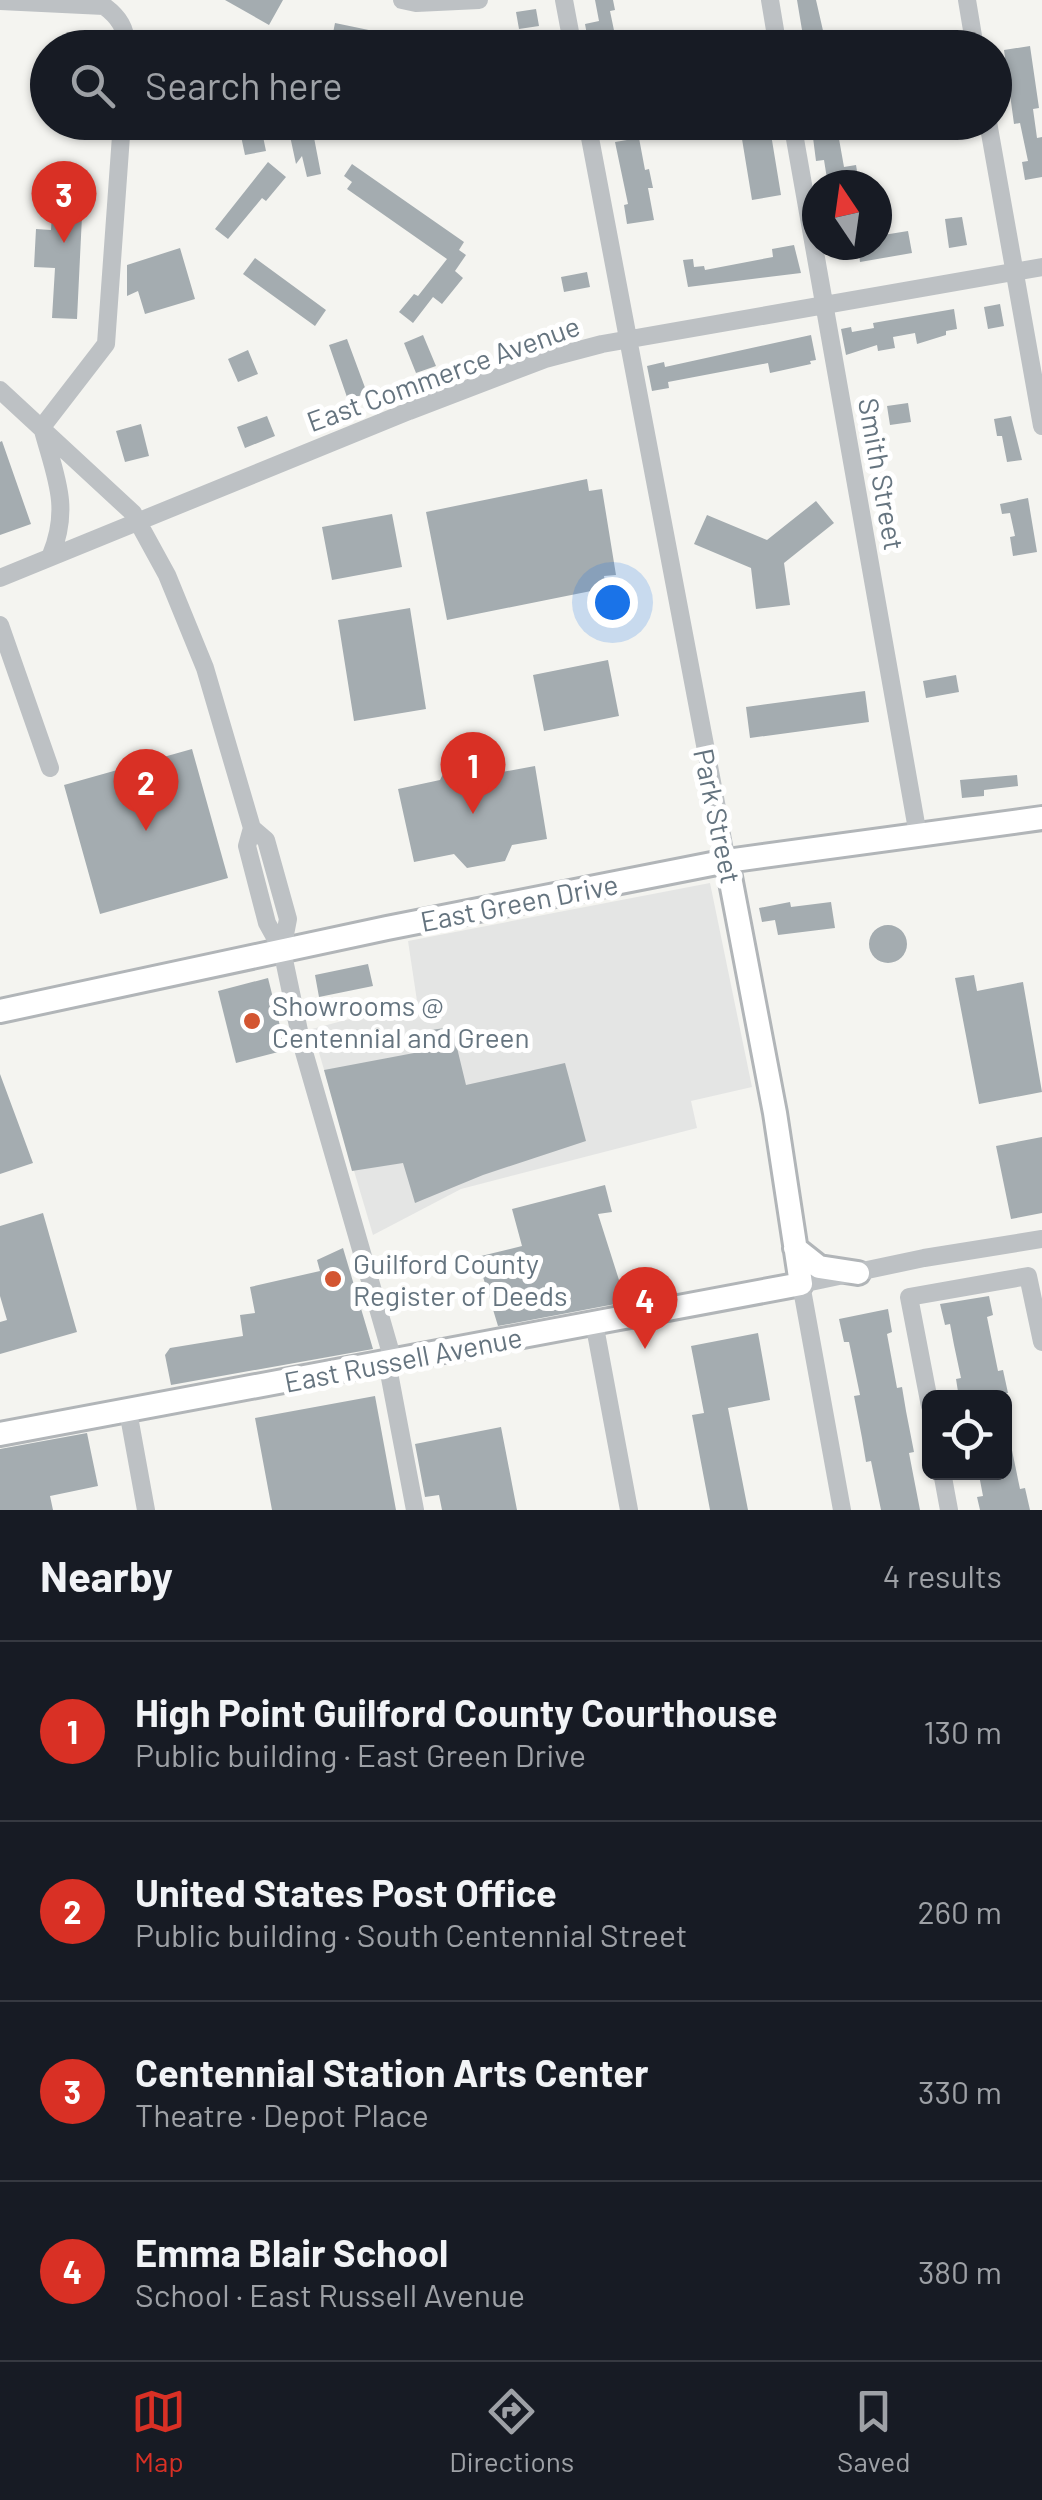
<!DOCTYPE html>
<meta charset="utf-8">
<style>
body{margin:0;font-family:Barlow,sans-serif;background:#242831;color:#f1f3f6}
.controls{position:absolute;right:30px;bottom:30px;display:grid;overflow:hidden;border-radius:15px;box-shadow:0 2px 8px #0004}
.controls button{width:90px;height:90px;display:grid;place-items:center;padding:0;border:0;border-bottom:2px solid #363941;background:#171b24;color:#f1f3f6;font:50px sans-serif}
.compass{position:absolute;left:802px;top:170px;width:90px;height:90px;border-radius:50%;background:#171b24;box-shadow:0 2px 8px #0004;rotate:347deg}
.you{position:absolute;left:612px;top:602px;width:35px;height:35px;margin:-25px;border:8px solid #fff;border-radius:50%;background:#1a73e8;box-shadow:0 0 0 15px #1a73e833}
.badge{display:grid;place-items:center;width:65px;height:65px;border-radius:50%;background:#d93025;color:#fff;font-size:32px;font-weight:700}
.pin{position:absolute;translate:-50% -82px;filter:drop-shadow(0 2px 5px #0008)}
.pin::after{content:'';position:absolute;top:52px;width:35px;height:30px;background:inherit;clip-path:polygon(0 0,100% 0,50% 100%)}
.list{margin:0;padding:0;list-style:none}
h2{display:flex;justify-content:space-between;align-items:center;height:130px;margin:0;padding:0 40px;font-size:42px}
h2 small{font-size:32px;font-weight:400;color:#9ea1a6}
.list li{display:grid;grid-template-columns:65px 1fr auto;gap:30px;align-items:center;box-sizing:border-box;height:180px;padding:0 40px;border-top:2px solid #363941}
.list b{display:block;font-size:38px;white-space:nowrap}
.list p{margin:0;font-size:32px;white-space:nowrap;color:#9ea1a6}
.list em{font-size:32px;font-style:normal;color:#9ea1a6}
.icon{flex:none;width:55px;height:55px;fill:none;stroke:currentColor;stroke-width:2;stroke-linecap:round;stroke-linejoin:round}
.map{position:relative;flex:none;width:1042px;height:1510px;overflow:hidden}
.search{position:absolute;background:#171b24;box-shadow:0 2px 8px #0004;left:30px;right:30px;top:30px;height:110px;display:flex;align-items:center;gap:25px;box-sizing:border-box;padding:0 35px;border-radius:55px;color:#9ea1a6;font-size:38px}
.sheet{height:850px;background:#171b24}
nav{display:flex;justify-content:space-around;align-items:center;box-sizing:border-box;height:140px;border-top:2px solid #363941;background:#171b24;font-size:28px;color:#9ea1a6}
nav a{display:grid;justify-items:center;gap:5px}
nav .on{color:#d93025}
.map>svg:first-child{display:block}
.built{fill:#e4e5e4}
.building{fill:#a4acb0}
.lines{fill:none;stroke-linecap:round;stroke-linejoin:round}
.major-casing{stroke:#b1b5b8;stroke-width:28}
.minor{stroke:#bdc1c4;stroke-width:18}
.major{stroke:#fff;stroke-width:22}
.poi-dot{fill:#d35531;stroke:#fff;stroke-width:4}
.labels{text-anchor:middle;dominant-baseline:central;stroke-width:10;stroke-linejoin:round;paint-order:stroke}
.street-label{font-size:28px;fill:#65747f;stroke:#fff}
.poi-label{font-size:28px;fill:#65747f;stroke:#fff;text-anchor:start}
</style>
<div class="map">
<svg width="1042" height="1510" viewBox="0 0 1042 1510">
<rect width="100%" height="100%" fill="#f4f4f0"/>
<path class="built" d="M710,883L752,1087L691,1101L697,1128L461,1189L373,1235L312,1029L417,1001L408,941Z"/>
<path class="building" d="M225,0H283L269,25Z
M595,0H613L615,10L610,11L616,40L589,46L585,24L599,21Z
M797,0H816L827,48H805Z
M536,9L539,26L519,29L516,12Z
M335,23L388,34L385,48H330Z
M1030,46L1039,108L1033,109L1037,138L1042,137V177L1025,180L1022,162L1028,161L1020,123L1014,124L1004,50Z
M238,122H260L266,151L245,155Z
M287,122H311L321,174L307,177L302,156L296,164Z
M737,122H769L781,195L752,200L741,133L738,134Z
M811,122H836L844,167L856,165L859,183L828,185L824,160L816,161Z
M639,138L645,170L649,169L653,188H648L654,220L627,224L624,205L628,204L615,142Z
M268,162L286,177L266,201L262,198L228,239L215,229Z
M352,164L464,242L459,250L466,255L455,271L463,278L442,304L433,297L413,323L399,312L414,294L418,296L447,259L347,189L352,182L344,176Z
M52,214L82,216L77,319L52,318L55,268L34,267L36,229L51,230Z
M962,217L967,245L949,248L945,219Z
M908,231L912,253L860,262L858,245H877V236Z
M794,245L801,273L688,287L683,260L693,259L694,267L704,266L705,270L773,257L772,249Z
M180,248L195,299L145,314L138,291L127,296V265Z
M255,258L326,310L315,326L243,274Z
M587,272L590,287L564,292L561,277Z
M1000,304L1004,326L988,329L984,307Z
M954,309L957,329L946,331V335L917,344L915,333L893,337L895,348L878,351L877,345L846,355L841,329L851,327L852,332L874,328L873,323Z
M423,335L436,366L416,373L404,343Z
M811,335L816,360L810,361L811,364L770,373L768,363L668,382L669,388L652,391L647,366L664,362L665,367Z
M347,339L367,393L348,400L329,345Z
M248,350L258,374L238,382L228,359Z
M908,403L911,422L890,425L887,406Z
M267,416L275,436L245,448L237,427Z
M1011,416L1022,460L1007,462L1002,436H997L994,419Z
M141,424L149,456L125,462L116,431Z
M2,441L31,524L0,535V442Z
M587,479L589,491L602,489L616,575L604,576L606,588L447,620L426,512Z
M1028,498L1037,552L1013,556L1010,537L1015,536L1010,513L1002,514L1000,504Z
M816,501L834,523L784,563L790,605L756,609L751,568L694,544L707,515L767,540Z
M392,514L402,567L332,580L322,527Z
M410,608L426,709L354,721L338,620Z
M608,660L619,716L544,731L533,675Z
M956,675L959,692L926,698L923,681Z
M865,691L869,722L750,738L746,707Z
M192,749L228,878L100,914L64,785Z
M485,762L497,773L535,766L547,839L512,845L505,861L467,868L454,854L414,862L398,789L440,780L446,768Z
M1017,775L1018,786L984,790V796L962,798L960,780Z
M790,902L791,907L831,902L835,928L778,935L775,920L762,922L759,908Z
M869 944a19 19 0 1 1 38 0a19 19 0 1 1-38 0Z
M368,964L373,986L319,997L315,975Z
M974,975L977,991L1023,982L1042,1092L979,1104L955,978Z
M268,978L286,1050L236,1063L218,991Z
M452,1027L466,1085L565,1063L586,1141L483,1175L415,1203L403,1163L352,1171L324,1070L414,1053L410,1033Z
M0,1074L33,1163L0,1174Z
M1042,1137V1213L1011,1219L996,1146Z
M605,1185L612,1212L598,1214L626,1302L498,1326L477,1257L522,1246L512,1209Z
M43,1213L77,1332L0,1354V1322L7,1320L0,1296V1226Z
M343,1248L373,1349L171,1385L165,1355L170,1348L243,1336L240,1315L255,1313L250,1287L320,1271L317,1260Z
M989,1296L993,1315L987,1317L998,1371L1003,1370L1008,1393L959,1398L956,1379L961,1378L954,1345L950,1324L945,1325L940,1304Z
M888,1309L892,1332L887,1334L897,1388L902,1387L906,1411L914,1452L909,1453L920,1510H881L871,1461L866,1462L862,1438L854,1396L860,1395L849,1342H844L839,1319Z
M758,1333L770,1400L728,1408L748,1510H710L692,1415L704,1413L691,1346Z
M375,1396L396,1510H272L255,1418Z
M501,1427L517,1510H442L439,1495L425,1497L415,1444Z
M87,1433L98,1486L50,1496L53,1510H0V1449Z
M1004,1436H1009L1020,1489L1025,1488L1030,1510H980L977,1497L983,1496L979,1475L1004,1472Z"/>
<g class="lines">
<defs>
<path id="major" d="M0,1011L387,928L727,861L1042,818
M795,1248L819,1267L858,1273
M0,1434L801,1284L775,1113L727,861"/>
</defs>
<use href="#major" class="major-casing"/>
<path class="minor" d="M402,0L416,3L479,0
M564,0L573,48
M770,0L778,48
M967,0L975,48
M0,1L104,6C119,17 126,28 127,48
M587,122L727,861
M792,122L918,835
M988,122L1042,426
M0,390L133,513L167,575L205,668L252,828L266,840L288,919L282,950
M51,555C71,506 55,476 42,427L106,344L122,122
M0,578L409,411L545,359L602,344L1042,267
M0,625L50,768
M252,828L247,846L267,923L282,950L302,1045L390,1350V1378L415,1510
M594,1322L629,1510
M930,1406L909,1297L1028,1276L1042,1342
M128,1411L146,1510
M942,1472L949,1510
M842,1510L801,1284L924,1258L1042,1239"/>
<use href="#major" class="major"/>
</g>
<g class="poi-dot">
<circle cx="252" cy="1021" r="10"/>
<circle cx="333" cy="1279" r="10"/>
</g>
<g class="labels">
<g class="street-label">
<text transform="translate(443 373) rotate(-20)">East Commerce Avenue</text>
<text transform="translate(882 474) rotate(80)">Smith Street</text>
<text transform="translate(718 816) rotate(78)">Park Street</text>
<text transform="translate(519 902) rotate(-11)">East Green Drive</text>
<text transform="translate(403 1359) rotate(-11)">East Russell Avenue</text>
</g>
<g class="poi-label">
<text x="272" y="1005">Showrooms @<tspan x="272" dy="32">Centennial and Green</tspan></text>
<text x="353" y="1263">Guilford County<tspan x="353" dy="32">Register of Deeds</tspan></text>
</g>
</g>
</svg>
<div class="controls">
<button><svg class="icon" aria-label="locate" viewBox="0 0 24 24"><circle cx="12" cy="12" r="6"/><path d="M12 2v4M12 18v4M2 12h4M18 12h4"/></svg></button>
</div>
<svg class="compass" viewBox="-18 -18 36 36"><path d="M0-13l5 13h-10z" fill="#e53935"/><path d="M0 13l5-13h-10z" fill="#9ea1a6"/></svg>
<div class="you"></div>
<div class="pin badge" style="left:473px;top:814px">1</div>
<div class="pin badge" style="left:146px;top:831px">2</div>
<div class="pin badge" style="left:64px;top:243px">3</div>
<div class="pin badge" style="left:645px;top:1349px">4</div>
<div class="search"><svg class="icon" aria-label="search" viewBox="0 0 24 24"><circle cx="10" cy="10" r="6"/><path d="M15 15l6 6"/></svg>Search here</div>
</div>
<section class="sheet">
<h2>Nearby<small>4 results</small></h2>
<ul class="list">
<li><span class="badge">1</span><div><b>High Point Guilford County Courthouse</b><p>Public building · East Green Drive</p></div><em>130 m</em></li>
<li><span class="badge">2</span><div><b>United States Post Office</b><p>Public building · South Centennial Street</p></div><em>260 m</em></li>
<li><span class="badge">3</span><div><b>Centennial Station Arts Center</b><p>Theatre · Depot Place</p></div><em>330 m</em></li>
<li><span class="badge">4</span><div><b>Emma Blair School</b><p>School · East Russell Avenue</p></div><em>380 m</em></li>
</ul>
</section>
<nav>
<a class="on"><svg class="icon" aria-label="map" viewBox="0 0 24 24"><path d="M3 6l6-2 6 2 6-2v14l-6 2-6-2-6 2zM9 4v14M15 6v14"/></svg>Map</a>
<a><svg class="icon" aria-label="directions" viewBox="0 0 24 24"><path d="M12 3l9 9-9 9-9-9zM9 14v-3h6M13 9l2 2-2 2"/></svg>Directions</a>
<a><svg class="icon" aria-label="saved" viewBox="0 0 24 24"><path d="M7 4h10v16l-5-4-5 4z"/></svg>Saved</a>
</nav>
